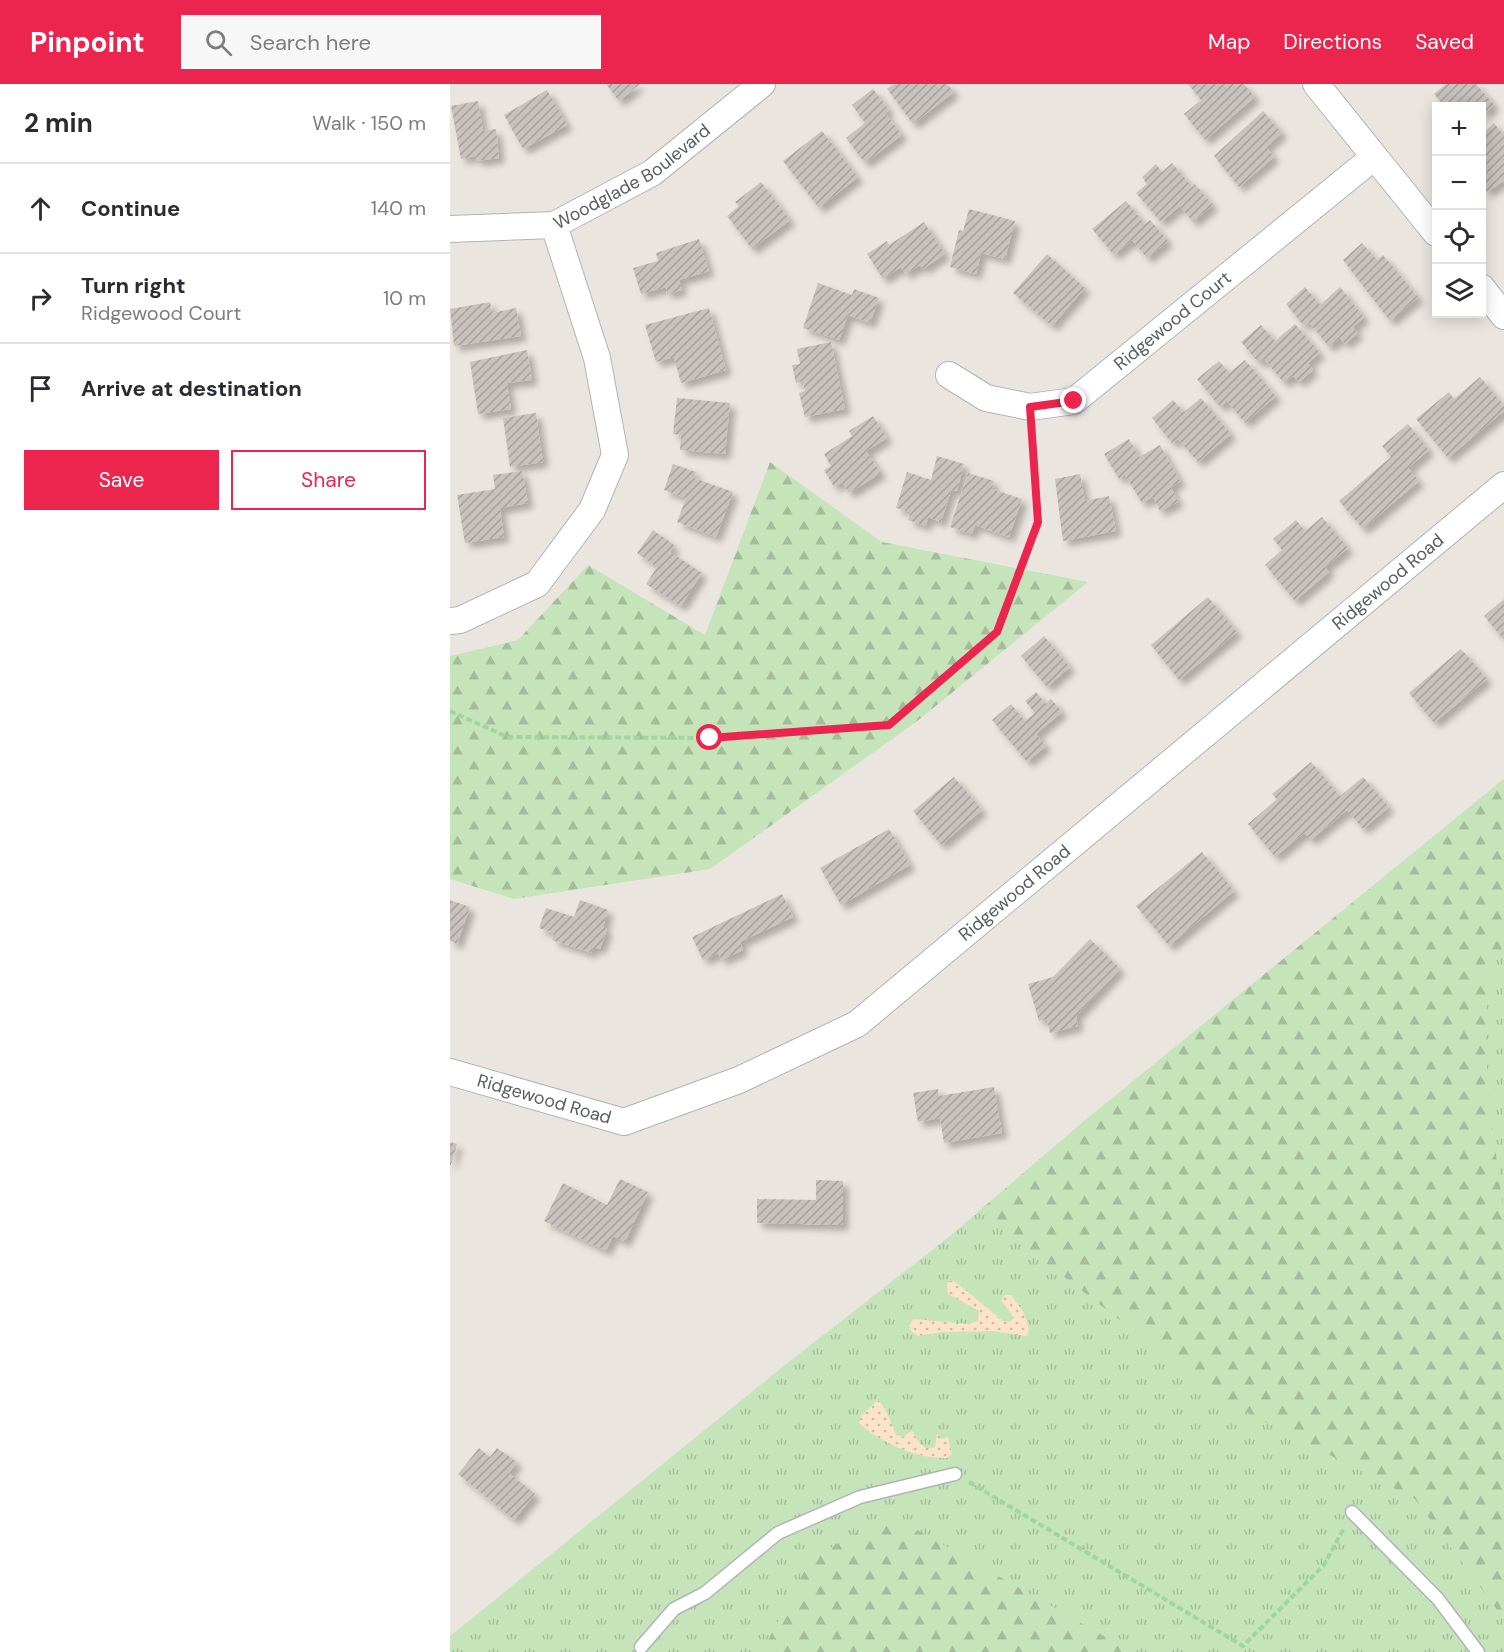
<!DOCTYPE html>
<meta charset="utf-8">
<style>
body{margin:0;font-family:"DM Sans",sans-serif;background:#f7f7f7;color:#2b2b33}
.controls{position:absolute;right:18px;top:18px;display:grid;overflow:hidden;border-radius:0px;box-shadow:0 3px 15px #0003}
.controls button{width:54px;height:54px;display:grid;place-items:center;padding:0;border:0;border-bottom:2px solid #e1e1e2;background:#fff;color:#2b2b33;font:30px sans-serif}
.stop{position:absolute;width:18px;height:18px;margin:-14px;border:4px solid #eb254d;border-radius:50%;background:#fff}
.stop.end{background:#eb254d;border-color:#fff;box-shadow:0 2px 6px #0008}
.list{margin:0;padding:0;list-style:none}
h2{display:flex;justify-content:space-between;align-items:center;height:78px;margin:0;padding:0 24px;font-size:26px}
h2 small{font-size:20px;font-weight:400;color:#7c7c81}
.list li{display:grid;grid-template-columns:39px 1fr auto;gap:18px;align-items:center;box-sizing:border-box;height:90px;padding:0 24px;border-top:2px solid #e1e1e2}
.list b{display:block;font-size:22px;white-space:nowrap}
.list p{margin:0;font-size:20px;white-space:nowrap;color:#7c7c81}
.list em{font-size:20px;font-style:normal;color:#7c7c81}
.actions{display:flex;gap:12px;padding:18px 24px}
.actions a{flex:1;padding:14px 0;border:2px solid #eb254d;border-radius:0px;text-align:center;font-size:21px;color:#eb254d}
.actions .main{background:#eb254d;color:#fff}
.icon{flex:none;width:33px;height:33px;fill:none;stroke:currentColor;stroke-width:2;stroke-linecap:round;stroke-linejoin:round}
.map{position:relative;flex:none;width:1054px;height:1568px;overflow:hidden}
header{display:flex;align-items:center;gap:36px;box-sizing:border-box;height:84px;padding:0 30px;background:#eb254d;color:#fff}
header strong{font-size:28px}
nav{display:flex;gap:33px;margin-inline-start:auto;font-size:21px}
.search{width:420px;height:54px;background:#f7f7f7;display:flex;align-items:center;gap:15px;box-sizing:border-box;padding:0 21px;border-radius:0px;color:#7c7c81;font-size:22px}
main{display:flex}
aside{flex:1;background:#fff}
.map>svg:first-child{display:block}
.grass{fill:url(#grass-tufts)}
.forest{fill:url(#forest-firs)}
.sand{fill:url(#sand-dots)}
.building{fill:url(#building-hatch);filter:url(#shadow)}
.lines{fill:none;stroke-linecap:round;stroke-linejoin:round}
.lane-casing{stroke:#b0b4b7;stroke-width:15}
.street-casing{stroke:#b0b4b7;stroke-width:28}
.path{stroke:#9ed69d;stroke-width:4;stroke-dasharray:6 3;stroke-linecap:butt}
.lane{stroke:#fff;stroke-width:12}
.street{stroke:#fff;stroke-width:26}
.route{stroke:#eb254d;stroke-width:8}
.labels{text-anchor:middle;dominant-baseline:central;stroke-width:5;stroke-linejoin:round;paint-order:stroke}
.street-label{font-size:18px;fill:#585e60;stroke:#fff}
</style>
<header>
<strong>Pinpoint</strong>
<div class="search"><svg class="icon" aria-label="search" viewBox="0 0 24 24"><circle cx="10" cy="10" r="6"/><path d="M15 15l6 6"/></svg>Search here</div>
<nav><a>Map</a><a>Directions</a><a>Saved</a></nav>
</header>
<main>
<aside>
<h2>2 min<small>Walk · 150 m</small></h2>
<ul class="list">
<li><svg class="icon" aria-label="ahead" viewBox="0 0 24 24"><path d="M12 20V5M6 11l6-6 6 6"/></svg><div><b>Continue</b></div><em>140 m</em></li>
<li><svg class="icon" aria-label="right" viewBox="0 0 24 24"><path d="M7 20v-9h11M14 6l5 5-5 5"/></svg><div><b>Turn right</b><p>Ridgewood Court</p></div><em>10 m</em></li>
<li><svg class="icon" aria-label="arrive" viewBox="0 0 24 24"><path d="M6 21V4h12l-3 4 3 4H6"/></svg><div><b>Arrive at destination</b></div></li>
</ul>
<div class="actions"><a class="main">Save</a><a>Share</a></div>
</aside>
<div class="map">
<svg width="1054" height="1568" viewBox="0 0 1054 1568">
<defs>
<pattern id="grass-tufts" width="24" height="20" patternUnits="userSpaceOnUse" patternTransform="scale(1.5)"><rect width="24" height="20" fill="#c6e4ba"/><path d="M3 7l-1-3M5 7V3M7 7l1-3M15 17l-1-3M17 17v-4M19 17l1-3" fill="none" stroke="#a4bc9b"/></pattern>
<pattern id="forest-firs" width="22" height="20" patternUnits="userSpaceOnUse" patternTransform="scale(1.5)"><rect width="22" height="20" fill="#c6e4ba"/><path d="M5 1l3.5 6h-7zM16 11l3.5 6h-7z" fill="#a4bc9b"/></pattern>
<pattern id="sand-dots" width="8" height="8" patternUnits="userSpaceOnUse" patternTransform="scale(1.5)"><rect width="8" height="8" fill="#fae2cb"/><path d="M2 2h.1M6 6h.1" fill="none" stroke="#cdbaa8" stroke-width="1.8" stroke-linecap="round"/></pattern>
<pattern id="building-hatch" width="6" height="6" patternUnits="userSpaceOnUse" patternTransform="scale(1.5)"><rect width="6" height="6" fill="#c8c2be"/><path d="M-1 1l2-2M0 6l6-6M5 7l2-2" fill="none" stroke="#a5a19e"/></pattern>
<filter id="shadow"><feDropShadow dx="5.5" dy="5.5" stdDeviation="3" flood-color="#0004"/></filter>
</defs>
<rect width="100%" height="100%" fill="#ebe5df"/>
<path class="grass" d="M1054,695V1568H0V1552L340,1277L500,1152L633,1038Z"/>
<path class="forest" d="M320,378L432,458L638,498L466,638L260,785L64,815L0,795V572L68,556L138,481L255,551Z
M1054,695V860L1037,897L1036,963L1038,1008L1054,1133V1535L965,1415L773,1316L529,1127L633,1038Z
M439,1430L682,1568H328L315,1562L361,1475Z"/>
<path class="sand" d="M503,1196L553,1237L559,1238L564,1234L551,1216L555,1211H561C569,1221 583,1239 577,1252L542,1247L492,1248L468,1252L461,1247L459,1240L464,1235L519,1240L528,1237L529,1227L498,1210L497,1199Z
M428,1316L435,1324L446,1351L454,1353L461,1346C467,1354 474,1369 485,1363L487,1350L492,1355L498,1353L502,1370L497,1374C467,1375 431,1359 409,1339L411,1332Z"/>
<path class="building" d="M156,0H190L169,17Z
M444,0H497L504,8L463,40L437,5Z
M738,0H794L805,13L755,56L734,30L751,16Z
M996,0H1026L1044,21L1032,32V22H994L984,10Z
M423,5L439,26L435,29L452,51L415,79L396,54L415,39L402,21Z
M97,6L117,41L73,65L54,31Z
M28,17L33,47L46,45L49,74L26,77V72L11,75L1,22Z
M813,27L832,49L816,63L824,73L789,103L764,72Z
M1044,39L1052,49L1054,47V97L1037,108L1032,101V50Z
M372,47L408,93L369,124L333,77Z
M722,79L742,103L745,100L763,121L743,138L730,122L711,138L686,109L697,100L692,93L706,80L712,88Z
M311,98L340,136L302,165L277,132L289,122L285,118Z
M676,117L695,140L700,136L718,157L697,174L682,156L664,171L642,145Z
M519,125L565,137L555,175L531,169L526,190L500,183L509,146L513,147Z
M474,138L495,170L473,185L470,181L456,190L451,183L433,195L417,170L437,157L439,161Z
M249,155L259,187L229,196L232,206L217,210L216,203L191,210L183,184L208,177L206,169Z
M912,159L927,176L933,171L968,213L940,237L893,176Z
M597,170L635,204L602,242L563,209Z
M368,199L402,211L404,205L429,214L420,239L398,231L389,256L353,244Z
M855,203L870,221L890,203L914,233L903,243L908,249L895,260L890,254L879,263L859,238L854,242L836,220Z
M40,218L42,229L66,224L71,252L4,262L0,225Z
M259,224L276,286L231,299L224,273L206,278L195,241Z
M845,240L870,269L858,279L863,286L849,298L843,292L834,299L814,275L809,279L791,258L811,241L825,257Z
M381,258L395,325L355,333L349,309L355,307L353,297L346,299L342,281L350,280L347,265Z
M77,266L82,296L57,299L61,325L28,330L20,278Z
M795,276L826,312L795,339L777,317L770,323L747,295L769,277L779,289Z
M1030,293L1054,322V327L998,374L966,335L999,308L1004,315Z
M227,314L280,319L275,370L230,366L231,351L223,350Z
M751,314L781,350L748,378L728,355L722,359L702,334L723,316L734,328Z
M86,329L93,378L60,383L53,334Z
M423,332L437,354L416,367L431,389L399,409L392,398L384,403L374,386L381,382L374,370L402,352L399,347Z
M958,340L979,366L958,384L969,397L913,445L889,417L941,373L932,362Z
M679,355L689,373L710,361L730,397L721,403L728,418L710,427L703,413L692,419L675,391L669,395L654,370Z
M487,372L514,380L507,407L501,406L491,438L478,433L476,442L458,436L461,428L446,424L457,388L481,396Z
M223,380L246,388L244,394L283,408L266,453L227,438L236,414L214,406Z
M72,387L78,419L50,424L54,453L15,459L7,411L45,405L43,391Z
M518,389L544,397L542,405L572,415L559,453L525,441L522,450L500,443Z
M630,390L635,417L659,412L666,447L613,457L605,395Z
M872,433L898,464L875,483L879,488L845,517L815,481L832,466L823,455L846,436L855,447Z
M203,446L224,461L220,468L252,489L231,522L196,500L207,483L187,469Z
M758,513L787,548L729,596L701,561Z
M1054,515V556L1034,532Z
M594,552L620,583L597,603L571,572Z
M1011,565L1037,595L984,639L959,609Z
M586,608L596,620L601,615L612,628L586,650L596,662L577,678L542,636L561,620L575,637L585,629L575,617Z
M861,678L890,712L913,693L939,723L913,745L897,726L861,756L854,749L825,773L798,740L827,715L822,710Z
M504,693L532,726L491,761L463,727Z
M439,745L460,781L391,821L370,784Z
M752,768L784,807L719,862L686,822Z
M332,810L343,833L290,858L293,866L271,876L268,869L253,876L242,853Z
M0,816L20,823L7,860L0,857Z
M130,816L158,826L153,843L157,845L150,865L143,863L141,869L102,856L104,849L89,844L96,824L124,833Z
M640,855L670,885L626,932L628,942L600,949L597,935L589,937L578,900L603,893Z
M544,1003L552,1049L494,1059L490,1034L468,1038L463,1009L488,1005L489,1012Z
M0,1058L7,1060L1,1081H0Z
M170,1095L198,1108L175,1158L163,1152L156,1167L94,1137L113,1099L157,1121Z
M366,1096L393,1097V1141L307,1139V1115L366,1116Z
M29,1364L40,1373L47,1364L67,1378L59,1389L85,1410L64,1436L8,1390Z"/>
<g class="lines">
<defs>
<path id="lane" d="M902,1428L988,1515L1028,1568
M191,1563L224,1525L255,1509L328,1449L410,1413L505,1390"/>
<g id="street">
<path d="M866,0L986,149"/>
<path id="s1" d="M0,145L104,141L202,89L312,0"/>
<path d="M1032,204L1054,232"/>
<path id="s2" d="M499,291L536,314L580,323L624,317L924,73"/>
<path d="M0,537L10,536L87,500L142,426L165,371L147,274L104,141"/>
<path id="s3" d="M0,988L174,1038L289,996L407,940L1054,401"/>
</g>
</defs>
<use href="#lane" class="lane-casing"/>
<use href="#street" class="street-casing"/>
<path class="path" d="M0,627L57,653L260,654L439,641L547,547L588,438L582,347
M519,1398L793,1562L874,1481L894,1444"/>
<use href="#lane" class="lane"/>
<use href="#street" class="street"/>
</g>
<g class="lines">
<path class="route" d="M260,654L439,641L547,548L588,438L580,323L624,317"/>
</g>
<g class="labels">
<g class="street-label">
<text stroke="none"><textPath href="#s1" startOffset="196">Woodglade Boulevard</textPath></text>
<text stroke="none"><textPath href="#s2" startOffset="260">Ridgewood Court</textPath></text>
<text stroke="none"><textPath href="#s3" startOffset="1125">Ridgewood Road</textPath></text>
<text stroke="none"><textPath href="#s3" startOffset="639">Ridgewood Road</textPath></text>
<text stroke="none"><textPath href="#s3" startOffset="98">Ridgewood Road</textPath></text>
</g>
</g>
</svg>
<div class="controls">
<button>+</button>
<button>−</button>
<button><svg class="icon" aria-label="locate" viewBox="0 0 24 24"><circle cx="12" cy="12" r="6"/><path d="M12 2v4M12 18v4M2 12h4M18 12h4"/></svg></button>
<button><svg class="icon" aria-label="layers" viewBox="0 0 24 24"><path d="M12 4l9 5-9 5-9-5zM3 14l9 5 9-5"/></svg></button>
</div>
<div class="stop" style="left:260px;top:654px"></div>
<div class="stop end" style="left:624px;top:317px"></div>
</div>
</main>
